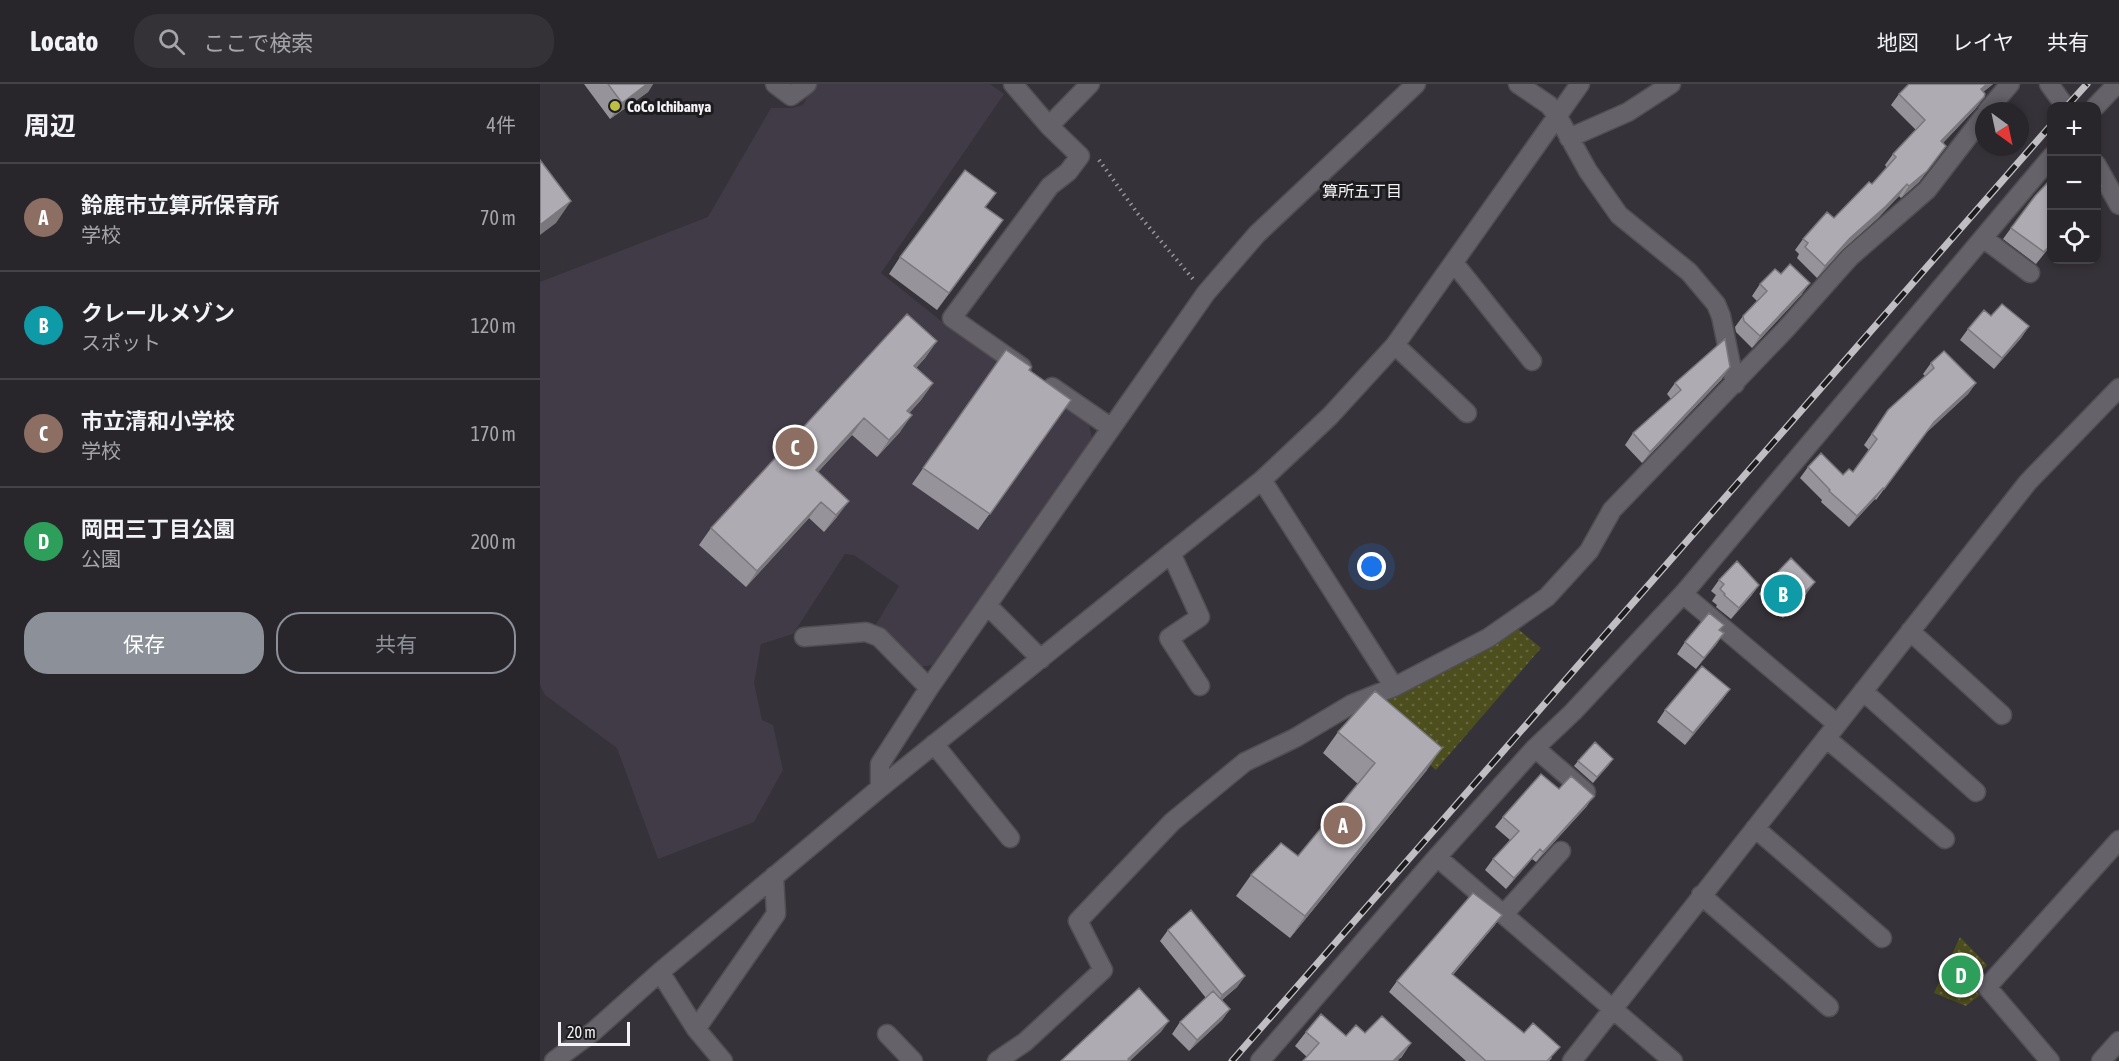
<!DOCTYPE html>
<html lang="ja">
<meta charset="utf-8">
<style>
body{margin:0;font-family:"Asap Condensed","Noto Sans JP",sans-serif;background:#343237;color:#f1f3f6}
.controls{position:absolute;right:18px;top:18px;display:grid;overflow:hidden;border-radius:12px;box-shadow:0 3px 9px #0003}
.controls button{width:54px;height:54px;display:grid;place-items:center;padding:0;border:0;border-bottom:2px solid #444347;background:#28262b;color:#f1f3f6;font:30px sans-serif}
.compass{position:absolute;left:1435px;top:18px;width:54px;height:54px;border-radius:50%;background:#28262b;box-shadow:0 3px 9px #0003;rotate:147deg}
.scale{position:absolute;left:18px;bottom:15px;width:72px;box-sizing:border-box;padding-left:6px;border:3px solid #f4f2f6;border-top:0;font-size:16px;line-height:21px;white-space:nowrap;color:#f4f2f6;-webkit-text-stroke:4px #1c1b1e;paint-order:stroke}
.you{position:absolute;left:832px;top:483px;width:21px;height:21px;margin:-15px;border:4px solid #fff;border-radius:50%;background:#1a73e8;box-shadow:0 0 0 9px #1a73e833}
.badge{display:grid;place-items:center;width:39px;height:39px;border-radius:50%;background:#8c9099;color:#fff;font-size:20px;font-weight:700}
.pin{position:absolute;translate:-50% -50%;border:3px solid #fff;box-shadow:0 2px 6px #0006}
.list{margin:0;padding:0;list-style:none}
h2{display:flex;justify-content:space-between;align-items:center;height:78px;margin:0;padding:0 24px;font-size:26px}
h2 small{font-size:20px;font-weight:400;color:#a5a5a9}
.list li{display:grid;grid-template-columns:39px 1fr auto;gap:18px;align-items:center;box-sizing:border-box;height:108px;padding:0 24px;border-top:2px solid #444347}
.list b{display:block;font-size:22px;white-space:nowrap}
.list p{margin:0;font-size:20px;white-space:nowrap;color:#a5a5a9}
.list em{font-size:20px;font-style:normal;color:#a5a5a9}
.actions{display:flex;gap:12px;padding:18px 24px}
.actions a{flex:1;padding:14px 0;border:2px solid #8c9099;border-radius:24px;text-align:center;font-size:21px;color:#8c9099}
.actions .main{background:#8c9099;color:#fff}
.icon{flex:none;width:33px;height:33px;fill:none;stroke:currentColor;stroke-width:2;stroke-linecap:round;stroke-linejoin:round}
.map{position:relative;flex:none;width:1579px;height:977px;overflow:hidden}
header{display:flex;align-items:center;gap:36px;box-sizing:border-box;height:84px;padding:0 30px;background:#28262b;border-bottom:2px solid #444347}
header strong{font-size:28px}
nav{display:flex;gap:33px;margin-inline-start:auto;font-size:21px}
.search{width:420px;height:54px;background:#343237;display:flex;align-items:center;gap:15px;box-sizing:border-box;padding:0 21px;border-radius:24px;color:#a5a5a9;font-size:22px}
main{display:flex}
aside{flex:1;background:#28262b}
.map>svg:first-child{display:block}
.built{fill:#413b47}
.grass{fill:url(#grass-dots)}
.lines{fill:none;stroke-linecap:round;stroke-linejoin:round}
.minor-casing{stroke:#514e53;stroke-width:21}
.path{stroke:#9a979c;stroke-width:4;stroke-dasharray:1.5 4.5;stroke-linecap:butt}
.minor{stroke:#656269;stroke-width:18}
.rail-casing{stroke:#c0bec2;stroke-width:7}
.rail{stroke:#1c1b1e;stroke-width:4.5;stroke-dasharray:14;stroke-linecap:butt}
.wall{fill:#96939a}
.shaded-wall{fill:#7a787d}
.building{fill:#afabb3;stroke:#7a787d;stroke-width:1.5}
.poi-dot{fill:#bcbf43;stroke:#1c1b1e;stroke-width:2}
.labels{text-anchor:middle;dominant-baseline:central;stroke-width:6;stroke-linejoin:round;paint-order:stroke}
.poi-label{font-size:15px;font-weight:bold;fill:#f4f2f6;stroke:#1c1b1e;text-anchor:start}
.neighbourhood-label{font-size:16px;fill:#f4f2f6;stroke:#1c1b1e}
</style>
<header>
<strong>Locato</strong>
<div class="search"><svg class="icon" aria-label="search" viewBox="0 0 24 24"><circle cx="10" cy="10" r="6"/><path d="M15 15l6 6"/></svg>ここで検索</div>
<nav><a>地図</a><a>レイヤ</a><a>共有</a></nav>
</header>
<main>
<aside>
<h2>周辺<small>4件</small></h2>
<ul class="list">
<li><span class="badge" style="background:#8d6e63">A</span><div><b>鈴鹿市立算所保育所</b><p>学校</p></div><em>70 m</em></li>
<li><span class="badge" style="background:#0f9aa8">B</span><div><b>クレールメゾン</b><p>スポット</p></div><em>120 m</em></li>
<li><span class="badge" style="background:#8d6e63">C</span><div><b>市立清和小学校</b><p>学校</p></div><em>170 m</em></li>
<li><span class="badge" style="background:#2e9e5b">D</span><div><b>岡田三丁目公園</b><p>公園</p></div><em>200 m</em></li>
</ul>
<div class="actions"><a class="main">保存</a><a>共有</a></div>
</aside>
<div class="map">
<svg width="1579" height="977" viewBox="0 0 1579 977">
<defs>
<pattern id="grass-dots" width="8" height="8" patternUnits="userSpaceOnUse" patternTransform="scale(1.5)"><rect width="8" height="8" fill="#4d4e1e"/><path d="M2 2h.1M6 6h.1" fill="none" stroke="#67683f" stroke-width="1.8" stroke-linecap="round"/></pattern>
</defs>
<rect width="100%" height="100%" fill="#363239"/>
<path class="built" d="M274,0H450L464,10L341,189L400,236L549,340L552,354L392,581L379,583L335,542L359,502L314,471L305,470L253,550L221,560L214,599L222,636L233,641L243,686L214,738L118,775L77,664L5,611L0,601V198L168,133L231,24H252L263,21Z"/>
<path class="grass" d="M978,545L1001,564L896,686L824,624L946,566Z
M1420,853L1447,881L1431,902L1440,911L1426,922L1394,909Z"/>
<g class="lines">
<defs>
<path id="minor" d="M235,0L251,12L267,0
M473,0L509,42L540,72L528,88L510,102L412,234L482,283
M978,0L1009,21L1018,33L1048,87L1079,131L1149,188L1176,220L1181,232L1195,300
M1509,0L1525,22
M1556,22L1577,0
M1447,27L1470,0
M509,42L550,0
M1029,54L1088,28L1131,0
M1556,80L1579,121
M1443,154L1490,189
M914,179L992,277
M855,261L927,329
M512,303L570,343
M722,396L854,603
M631,469L660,533L629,554L660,602
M1143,510L1297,640
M447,521L501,575
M1370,547L1462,631
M264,553L326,548L339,553L389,604
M1323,607L1436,708
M1286,654L1405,755
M394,660L470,754
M995,664L1046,708
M340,704V680L389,604L666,209L717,150L876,0
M1215,744L1342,854
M897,773L1133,977
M1161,811L1289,923
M964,830L1021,767
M120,888L156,945L183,977
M156,945L236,830L234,792
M347,950L373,977
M14,977L54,947L120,888L340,704L722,396L790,332L855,261L1040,0
M457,977L485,958L563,886L538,837L632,738L705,678L755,654L812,620L854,603L948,554L1007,513L1049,467L1072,426L1245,246L1310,173L1387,106L1444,32
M720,977L897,773L995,664L1033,628L1143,510L1512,72
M1032,977L1488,398L1579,304
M1510,977L1447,903L1579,756
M1561,977L1579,957"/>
</defs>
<use href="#minor" class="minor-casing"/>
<path class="path" d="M559,76L598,130L653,195"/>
<use href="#minor" class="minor"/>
<defs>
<path id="rail" d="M1527,22L1547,0
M692,977L1512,40"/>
</defs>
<use href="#rail" class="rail-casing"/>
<use href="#rail" class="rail"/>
</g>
<path class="wall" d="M44,0H113L108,8L70,35Z
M1453,0L1443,8L1444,13L1436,24L1403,59L1406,62L1379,98L1361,114L1359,112L1338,134L1302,166L1277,194L1257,174L1259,170L1255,166L1263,155L1294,134L1332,100L1347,84L1345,81L1353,70L1376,46L1351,21L1359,10Z
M1512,94V160L1496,180L1463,155L1471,144Z
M445,124L463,136L397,226L349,190L360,173Z
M1220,200L1262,210L1212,264L1196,248L1195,243L1203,232L1217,217L1212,212Z
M1489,242L1481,254L1454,285L1420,256L1428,245Z
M397,257L385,274L376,284L393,299L381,316L369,329L360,348L337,373L312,351L278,388L297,433L284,448L269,434L206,503L159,461L171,444Z
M466,266L489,286L531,316L438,446L372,400Z
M1391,279L1436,299L1428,310L1386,349L1336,416L1335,415L1309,443L1281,418L1282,416L1260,394L1268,383L1303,391L1313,388L1329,366L1324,361L1348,326L1385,292L1383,290Z
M1182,295L1102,379L1085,361L1093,349L1131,315L1127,310L1135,299Z
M1179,496L1219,501L1211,512L1191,535L1176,523L1177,521L1172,517L1176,511L1171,507Z
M1227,499L1267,509L1243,534L1219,510Z
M1184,541L1180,546L1184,549L1156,585L1137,570L1145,558Z
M1190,605L1182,616L1145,661L1117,638L1125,626Z
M798,648L887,686L750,854L696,812L711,791L758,772L818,700L783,669Z
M1073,675L1053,699L1034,682L1038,677Z
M1019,705L1047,722L996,778L992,775L966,805L945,786L953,775L970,756L955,743L963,733Z
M962,831L954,842L913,891L1012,974L1009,977H926L849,908L857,897Z
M628,846L705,892L697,903L682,916L690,925L682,936L649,967L632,950L640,938L666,914L620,857Z
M766,948L806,952L825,949L871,959L861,974L767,973L755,962Z"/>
<path class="shaded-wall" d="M107,0H113L108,8L70,35L82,19Z
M1447,0H1453L1433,16L1441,5Z
M1444,13L1436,24L1393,69L1401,57Z
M1406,62L1379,98L1361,114L1369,102Z
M1367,100L1359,112L1338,134L1302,166L1277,194L1285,182L1310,154Z
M31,117L16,139L0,151V141Z
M463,136L451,153L397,226L409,209Z
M1270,199L1262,210L1212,264L1220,252Z
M1489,242L1481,254L1454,285L1462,274Z
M397,257L385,274L363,299L374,282Z
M1190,283L1182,295L1102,379L1110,368Z
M393,299L381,316L356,344L367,327Z
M1436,299L1428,310L1386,349L1336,416L1394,338Z
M372,331L360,348L337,373L349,356Z
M324,334L312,351L264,403L276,386Z
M1343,404L1335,415L1309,443L1317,432Z
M309,417L297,433L284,448L296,431Z
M281,418L269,434L206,503L217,487Z
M1275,498L1267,509L1243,534L1251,523Z
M1219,501L1211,512L1191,535L1199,524Z
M1184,549L1176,561L1156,585L1164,574Z
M1190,605L1182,616L1145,661L1153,649Z
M902,664L887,686L750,854L765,832Z
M1073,675L1069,681L1053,699L1057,693Z
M1054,712L1047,722L996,778L1003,768Z
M1000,765L992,775L966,805L974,794Z
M962,831L954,842L904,901L912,890Z
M705,892L697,903L674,922L682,911Z
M690,925L682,936L649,967L657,956Z
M629,937L621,948L590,977L588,975Z
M871,959L858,977H853Z"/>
<path class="building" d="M68,0H107L82,19Z
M1369,0H1447L1441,5L1445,10L1444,13L1401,57L1406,62L1387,87L1369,102L1367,100L1346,122L1310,154L1285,182L1265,163L1268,159L1263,155L1287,128L1294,134L1329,98L1332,100L1356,73L1353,70L1385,36L1359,10Z
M0,76L31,117L0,141Z
M425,86L456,109L445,123L463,136L409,209L360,173Z
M1512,94V159L1504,168L1471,144L1495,112Z
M1557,99L1561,102L1557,107Z
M1250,180L1270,199L1220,252L1204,237L1203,232L1227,207L1220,200L1235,185L1241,190Z
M1462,220L1489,242L1462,274L1428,245L1444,226L1451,232Z
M367,230L397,257L374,282L393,299L367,327L372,331L349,356L324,334L276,386L309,417L296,431L281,418L217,487L171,444Z
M1185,255L1190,283L1110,368L1093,349L1141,306L1135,299Z
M466,266L491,283L489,286L531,316L450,430L383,384Z
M1404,267L1436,299L1394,338L1344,405L1343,404L1317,432L1289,407L1290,406L1268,383L1281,369L1303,391L1309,385L1313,388L1337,355L1332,350L1348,326L1394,284L1391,279Z
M1251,474L1275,498L1251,523L1227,499Z
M1197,477L1219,501L1199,524L1184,511L1185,510L1180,505L1184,500L1179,496Z
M1169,529L1184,541L1179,546L1184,549L1164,574L1145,558Z
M1162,582L1190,605L1153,649L1125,626Z
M835,607L902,664L765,832L711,791L741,759L758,772L835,679L798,648Z
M1055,658L1073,675L1057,693L1038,677Z
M1001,690L1019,705L1031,692L1054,712L1003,768L1000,765L974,794L953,775L979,747L963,733Z
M933,809L962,831L912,890L984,949L993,939L1020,963L1007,977H946L857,897Z
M651,826L705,892L682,911L628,846Z
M599,904L629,937L588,975L590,977H521Z
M673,907L690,925L657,956L640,938Z
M781,930L806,952L816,941L825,949L842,932L871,959L853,977H763L779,959L766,948Z"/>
<circle class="poi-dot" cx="75" cy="22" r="6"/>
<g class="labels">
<g class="poi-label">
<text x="87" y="22">CoCo Ichibanya</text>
</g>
<g class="neighbourhood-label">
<text x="822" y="107">算所五丁目</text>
</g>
</g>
</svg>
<div class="controls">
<button>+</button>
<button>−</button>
<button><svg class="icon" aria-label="locate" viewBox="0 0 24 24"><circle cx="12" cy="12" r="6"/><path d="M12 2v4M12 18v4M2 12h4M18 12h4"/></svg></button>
</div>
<svg class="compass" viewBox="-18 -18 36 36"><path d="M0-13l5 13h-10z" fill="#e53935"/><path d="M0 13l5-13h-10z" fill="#a5a5a9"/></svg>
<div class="scale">20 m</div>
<div class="you"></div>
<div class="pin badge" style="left:803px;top:741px;background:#8d6e63">A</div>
<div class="pin badge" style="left:1243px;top:510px;background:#0f9aa8">B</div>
<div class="pin badge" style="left:255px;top:363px;background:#8d6e63">C</div>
<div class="pin badge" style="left:1421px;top:891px;background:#2e9e5b">D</div>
</div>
</main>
